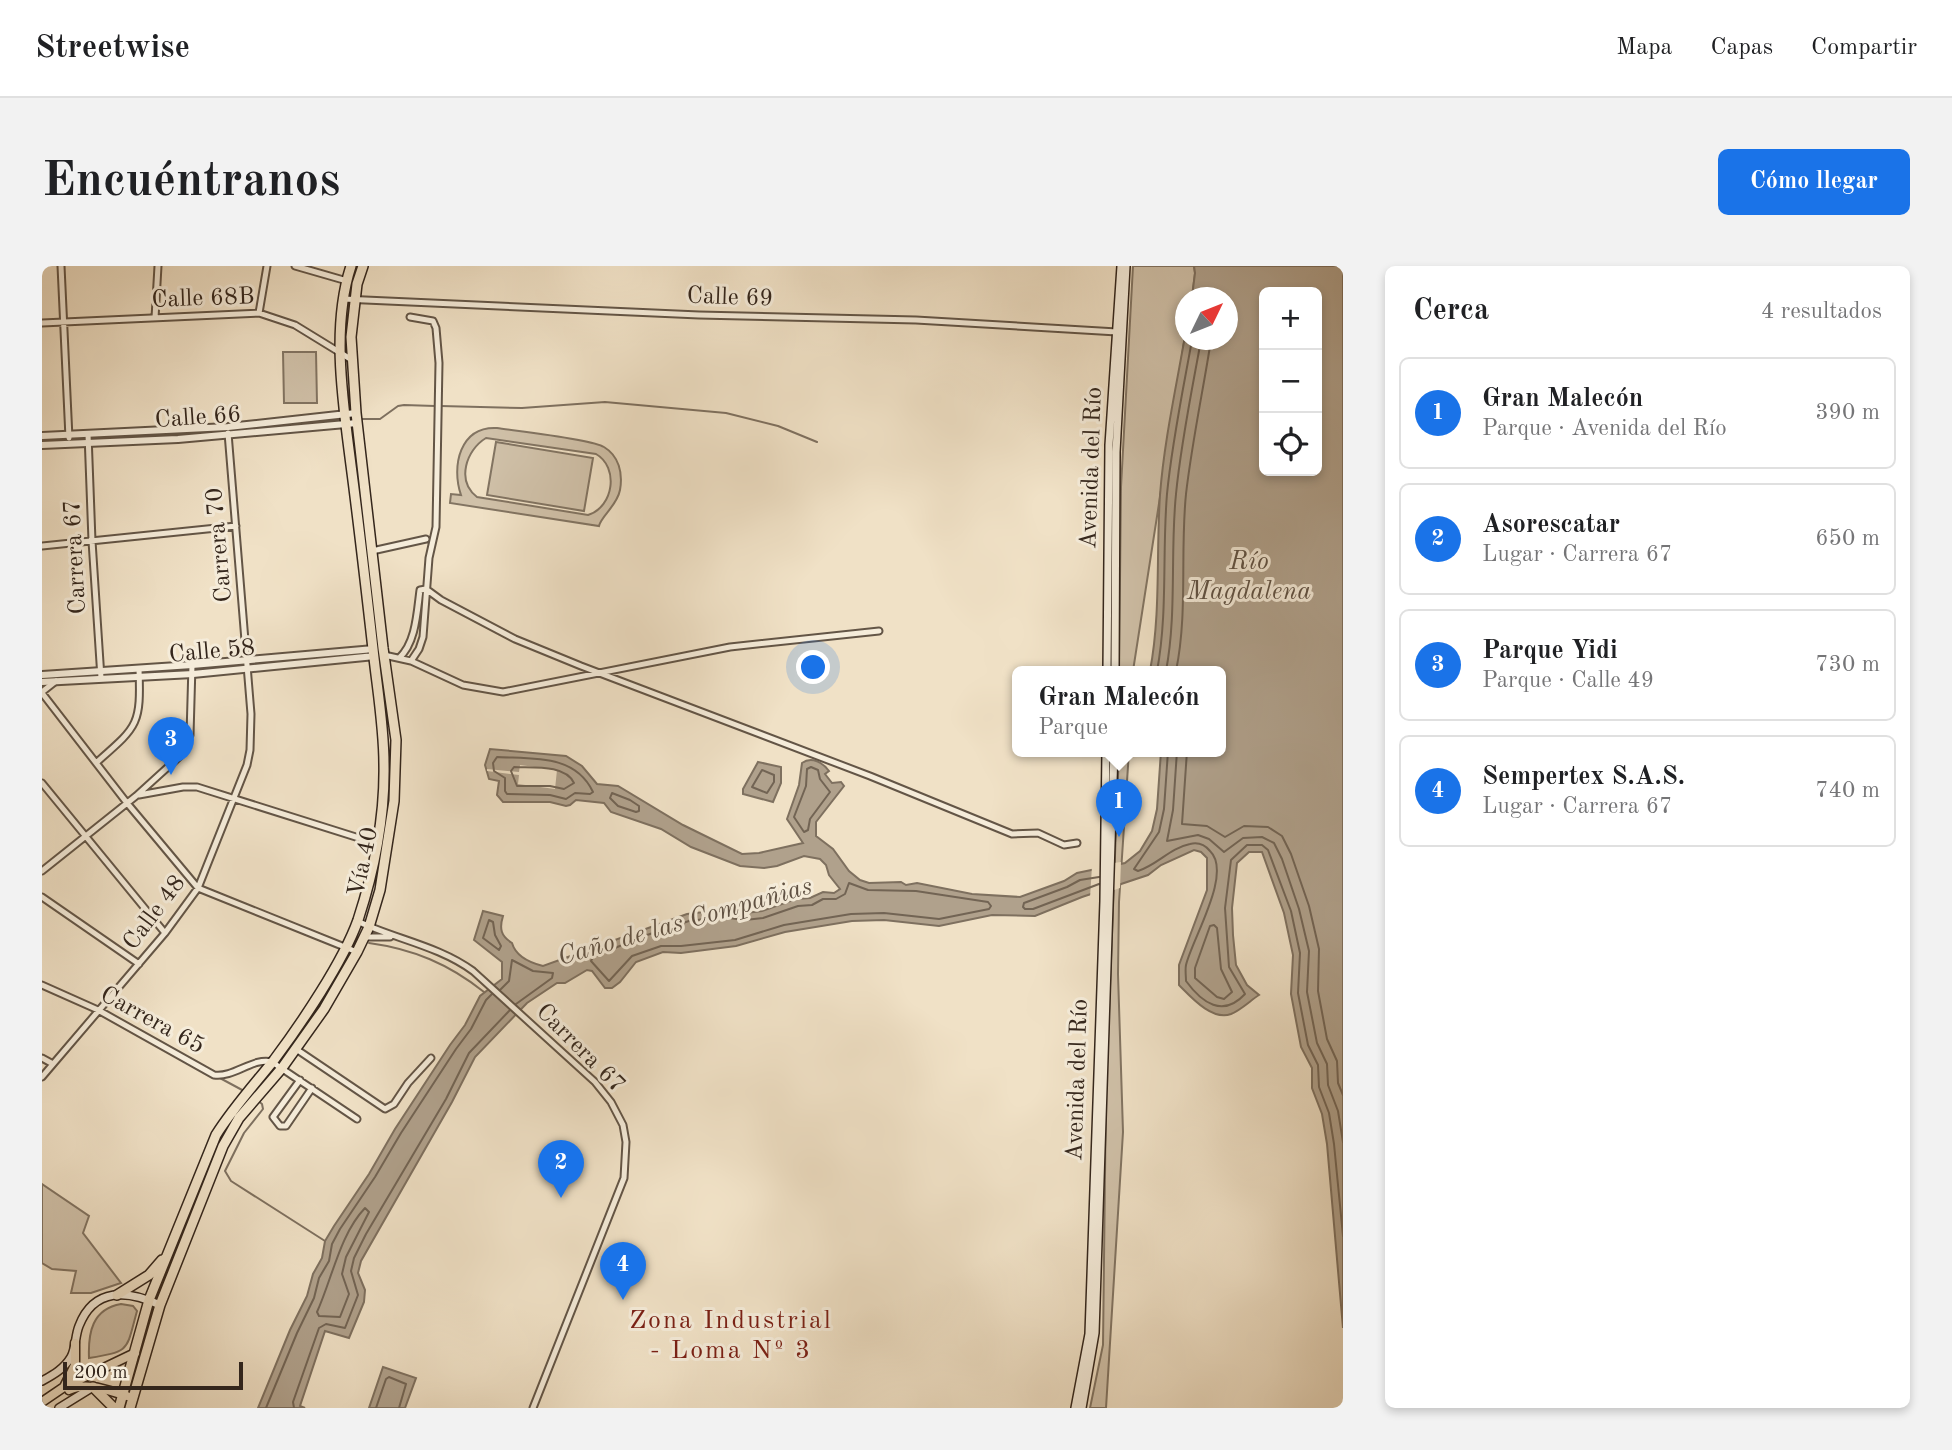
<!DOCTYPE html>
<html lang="es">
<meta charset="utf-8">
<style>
body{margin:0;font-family:"Old Standard TT",serif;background:#f2f2f2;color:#202124}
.controls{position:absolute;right:21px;top:21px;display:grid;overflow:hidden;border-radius:10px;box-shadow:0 4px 10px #0003}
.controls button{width:63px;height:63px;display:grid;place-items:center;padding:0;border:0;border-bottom:2px solid #e0e0e0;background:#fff;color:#202124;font:35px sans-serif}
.compass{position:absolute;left:1133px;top:21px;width:63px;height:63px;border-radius:50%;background:#fff;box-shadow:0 4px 10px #0003;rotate:47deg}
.scale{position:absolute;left:21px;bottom:18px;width:180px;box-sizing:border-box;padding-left:7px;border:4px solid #34261c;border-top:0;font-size:19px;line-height:24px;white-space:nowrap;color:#34261c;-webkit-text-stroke:5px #f5ecda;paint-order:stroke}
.you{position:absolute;left:772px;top:402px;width:24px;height:24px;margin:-18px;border:5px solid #fff;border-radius:50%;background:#1a73e8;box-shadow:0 0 0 10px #1a73e833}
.badge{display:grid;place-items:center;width:46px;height:46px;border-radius:50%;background:#1a73e8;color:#fff;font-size:23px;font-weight:700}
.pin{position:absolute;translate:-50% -58px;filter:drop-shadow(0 2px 4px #0008)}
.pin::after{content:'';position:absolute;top:37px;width:24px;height:21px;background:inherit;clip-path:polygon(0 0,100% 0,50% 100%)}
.popup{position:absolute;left:970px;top:400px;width:214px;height:91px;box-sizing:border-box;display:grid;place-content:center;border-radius:10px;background:#fff;filter:drop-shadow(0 2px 5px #0005);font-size:23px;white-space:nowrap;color:#757577}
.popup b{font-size:26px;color:#202124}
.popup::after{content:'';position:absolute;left:50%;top:100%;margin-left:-14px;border:14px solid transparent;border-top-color:#fff}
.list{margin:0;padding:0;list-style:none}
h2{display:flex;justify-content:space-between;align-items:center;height:91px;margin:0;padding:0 28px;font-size:30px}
h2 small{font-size:23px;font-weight:400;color:#757577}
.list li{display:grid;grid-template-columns:46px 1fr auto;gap:21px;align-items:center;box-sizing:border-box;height:112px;margin:0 14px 14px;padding:0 14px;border:2px solid #e0e0e0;border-radius:10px}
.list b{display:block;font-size:26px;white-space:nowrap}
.list p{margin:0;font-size:23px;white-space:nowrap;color:#757577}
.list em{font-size:23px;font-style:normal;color:#757577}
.icon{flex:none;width:38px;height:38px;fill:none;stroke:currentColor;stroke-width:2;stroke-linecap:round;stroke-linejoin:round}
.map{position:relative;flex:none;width:1301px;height:1142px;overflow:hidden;border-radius:10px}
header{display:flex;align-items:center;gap:42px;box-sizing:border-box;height:98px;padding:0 35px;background:#fff;border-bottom:2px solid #e0e0e0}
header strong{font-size:33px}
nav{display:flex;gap:38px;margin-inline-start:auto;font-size:24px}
.intro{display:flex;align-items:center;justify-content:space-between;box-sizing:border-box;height:168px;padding:0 42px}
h1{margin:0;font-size:49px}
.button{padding:18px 32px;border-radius:10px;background:#1a73e8;color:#fff;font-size:24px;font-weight:700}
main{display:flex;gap:42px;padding:0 42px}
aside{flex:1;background:#fff;border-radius:10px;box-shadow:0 4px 10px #0003}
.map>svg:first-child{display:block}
.green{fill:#d0c1a9;stroke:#827462;stroke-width:2;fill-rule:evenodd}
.water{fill:#b0a18c;stroke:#7e705f;stroke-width:2;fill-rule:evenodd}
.pier{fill:#f0e1c6}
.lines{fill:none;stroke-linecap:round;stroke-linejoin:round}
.shore{stroke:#726454;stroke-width:2}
.stream{stroke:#7e705f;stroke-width:2}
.minor-casing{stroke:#635546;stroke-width:9}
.tertiary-casing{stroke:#635546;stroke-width:10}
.secondary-casing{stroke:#34261c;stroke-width:10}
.primary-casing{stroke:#34261c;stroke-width:11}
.trunk-casing{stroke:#34261c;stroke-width:12}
.minor{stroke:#f5ecda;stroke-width:5}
.tertiary{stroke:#f5ecda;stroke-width:6}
.secondary{stroke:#f5ecda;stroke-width:7}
.primary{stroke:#f0e1c6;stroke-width:8}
.trunk{stroke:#f0e1c6;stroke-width:9}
.labels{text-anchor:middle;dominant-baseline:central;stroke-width:6;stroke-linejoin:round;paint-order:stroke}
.street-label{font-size:24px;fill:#34261c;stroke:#f5ecda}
.water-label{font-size:26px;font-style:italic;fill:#5f5143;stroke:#f5ecda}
.neighbourhood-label{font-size:26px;letter-spacing:2px;fill:#7a1f14;stroke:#f5ecda}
</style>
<header>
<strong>Streetwise</strong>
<nav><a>Mapa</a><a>Capas</a><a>Compartir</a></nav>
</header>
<div class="intro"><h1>Encuéntranos</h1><a class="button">Cómo llegar</a></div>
<main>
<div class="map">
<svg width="1301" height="1142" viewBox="0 0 1301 1142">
<rect width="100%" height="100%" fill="#f0e1c6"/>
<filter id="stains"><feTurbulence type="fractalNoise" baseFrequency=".00286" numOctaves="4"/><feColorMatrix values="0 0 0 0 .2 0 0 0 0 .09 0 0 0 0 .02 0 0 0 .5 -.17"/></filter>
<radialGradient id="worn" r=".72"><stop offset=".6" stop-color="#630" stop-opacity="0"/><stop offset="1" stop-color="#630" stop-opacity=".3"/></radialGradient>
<path class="green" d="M1091,0H1152L1153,7L1150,31L1143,32V70L1091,405H1077L1079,221Z
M241,86H274L275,137H242Z
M455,162C475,165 550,173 562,181C577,190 581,207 578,224C575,240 559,250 557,260L408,237L409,228L419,229C409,200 418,160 455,162ZM444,172L554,188C577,201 572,241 546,249L435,231C414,215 424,184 444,172Z
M454,176L551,192L542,245L445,229Z
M1077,485H1087L1077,636L1076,708L1081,866L1064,1142H1048L1061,1079L1064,825Z
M0,918L47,950L41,967L79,1017L49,1027H29L34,1005L10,1003L0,997Z
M79,1038L91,1040L95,1045C84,1085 89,1085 47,1092C46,1067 50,1043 79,1038Z"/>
<path class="water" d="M1152,0H1301V1062L1285,878L1280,848L1270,822V802L1259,781L1249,728L1251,689L1242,647L1220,586H1207L1195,597L1190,642L1191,669L1194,699L1205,719L1217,729C1209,734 1199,744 1189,748C1170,755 1149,731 1137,719V699L1165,624V592L1159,586L1152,584L1119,599L1106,609L1040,631L993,650L950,649L897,660L842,654L810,655L743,666L694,680L639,687L621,686L594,696L578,716L570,722H563L550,705L545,704L523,717H515L485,737L433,791L410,836L319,995L316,1007L323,1024L322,1036L307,1072L283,1065L258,1140L263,1142H216L248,1064L265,1030L271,1008L280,992L283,975L292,960L327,908L353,863L408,779L423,759L438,730L460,713V696L432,674L441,645L461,650C457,663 459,670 470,677C474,691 489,697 501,700L645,648L679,644L704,647L720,645L754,633L768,632L781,626L792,627L798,623L787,609L784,599L778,593L762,590L735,600L722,602L698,600L649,581L619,563L569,546L562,537L534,534L528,539L524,540L508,536H461L455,529L457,515L447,513L443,499L448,483L524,490L540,500L555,518L576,520L641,559L700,588L717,587L761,577L745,553L757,519L760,497C770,490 781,497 787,505L783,508L790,517L799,516L802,520L774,556V570L791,583L807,605L818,614L827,617L859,616L864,619L875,617L930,628L978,631L1022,615L1035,607L1083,597L1098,585L1110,565L1115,543L1119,485H1178V405H1108C1119,347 1114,287 1118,229C1122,176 1134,122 1143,70V74H1185V32L1150,31L1153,7ZM1222,26H1275V205H1222Z
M716,496L739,501V517L731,536L701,528V523Z
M341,1101L374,1112L363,1142H327Z"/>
<path class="pier" d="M478,499L515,504L513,523L476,518L477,509L445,505V503L477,506Z
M1079,596L1078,622L1048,632L1050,600Z"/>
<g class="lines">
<path class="shore" d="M1115,405C1126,347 1120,286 1125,228C1130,176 1141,124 1150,74
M1124,405C1135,347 1128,286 1134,228C1139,176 1150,124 1159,74
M1134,405C1146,347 1138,286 1144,228C1150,176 1161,125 1169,74
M1126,485L1122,543L1117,566L1092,603L1096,605C1115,599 1128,582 1148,578C1156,576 1163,579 1168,585C1191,607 1150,673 1144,699C1143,704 1144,710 1144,715C1160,737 1181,752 1203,728L1187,701L1183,642L1189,594L1205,579H1220L1226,584L1249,645L1258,687L1256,727L1266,779L1276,799L1277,821L1287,847L1292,878L1301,970
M1135,485L1131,544L1125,575L1156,569L1167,573L1182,586L1201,572L1220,571L1232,577L1240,593L1257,643L1267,685L1265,726L1275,777L1285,798L1286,819L1296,845L1301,876
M1145,485L1140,558L1165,560L1183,571L1202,560L1226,561L1240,570L1249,588L1267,640L1277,683L1276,725L1285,773L1295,795L1296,817L1301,829
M455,491C491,493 533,488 551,526L548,528L533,527L524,533L508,529L465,528L463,525V512L452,505L451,497Z
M472,501C490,502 523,498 532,517L522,523L508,520H475L469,505Z
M769,501L776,504L778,513L788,526L768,553L766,564L762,566L752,551L764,520L765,503Z
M720,504L732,509V516L725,527L710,521Z
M570,527L588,534L597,540V545L594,546L576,540L568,532Z
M807,617L826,624L874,625L946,636L949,640L947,643L897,653L842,647L809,648L742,659L693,674L639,680H619L590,690L567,715L549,695L551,691L602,670L647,655L679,651L703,654L721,652L756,640L770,639L781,633H794L803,628Z
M1057,618L991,643H983L981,641L982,637L1025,621L1038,614L1057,611
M447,654L451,656L453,669L459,680L457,684L441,672Z
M1172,659L1175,662L1179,703L1190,726L1182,733L1175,731L1153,712V702L1168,660Z
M458,724L467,715L470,694L491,705L511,707L510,712L474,738
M323,942L327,946L304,991L300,1008L307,1028L298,1051L277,1050L275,1046C290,1013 298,968 323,942Z
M224,1142L255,1067L272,1032L277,1012L287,995L290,978L298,963L333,911L359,867L414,783L429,763L444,734L450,728
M252,1142L251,1136L277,1062L284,1058L303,1062L316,1029L309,1005L312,992L324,968L404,833L427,787L468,744
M334,1142L344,1113L347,1111L364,1118L357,1142"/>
<path class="stream" d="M399,140L480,142L563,136L684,147L736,160L775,176
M319,153H338L356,140L362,139L393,140
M327,677C371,683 407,698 442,726
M176,811L202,825
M215,834L220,838L221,843L202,867L183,905L189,915L283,975"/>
<defs>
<path id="minor" d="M19,0L27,172
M253,0L305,15
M301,33L657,49L874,54L1075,66
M217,47L225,0
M113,52L116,0
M0,57L217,47L253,59L310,94
M46,168L50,275L59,412
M0,280L194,260
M330,285L384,273
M384,323L399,334L473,373L539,400L828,510L970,568L996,567L1022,579L1035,577
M342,389L369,395L377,383L381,371L387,292L394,261L397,97L394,62L391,55L368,51
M357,392C374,377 375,346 378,324L384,323
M369,395L421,419L461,426L688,381L837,365
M0,426L14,415
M0,427L85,537L156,622L315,686
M55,496C96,460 99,459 97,403
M0,517L123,667
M97,529L141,521H155L336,578
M0,605L94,530L137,491L148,469L150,399
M0,631L97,698
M315,655C353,673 397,680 431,705L553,816L569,836L581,859L584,876L582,912L491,1142
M322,671H348
M0,719L56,744L172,809C192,812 211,791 230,796L315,853
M254,783L343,843L352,838L366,817L389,792
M0,792L11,798
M0,811L123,667L156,622L205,499L208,484L209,448L186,167
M258,814L231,851L238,860H244L270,822"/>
<path id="tertiary" d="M0,170L186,161L314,147
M0,179L136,173L315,157
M0,409L150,399L332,383
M0,416L151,408L333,390"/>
<path id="secondary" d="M1065,405L1067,179L1079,0
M1073,405L1074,186L1084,0
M0,1115C11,1109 22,1103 29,1091C34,1082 33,1070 37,1060C52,1021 86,1024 118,1039
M17,1142L51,1121
M1033,1142L1047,1068L1062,635L1064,485
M1040,1142L1053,1067L1072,485"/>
<path id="primary" d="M22,1121L33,1099V1077
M27,1124C45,1115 67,1125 85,1130
M0,1136L22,1121L93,1087"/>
<path id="trunk" d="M75,1029L107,1009L120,994
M51,1121L72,1142
M77,1142L107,1034L174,869C191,842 212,819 232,794C259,758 301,696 316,654C332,605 343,550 342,498C342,460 335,421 331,383C324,321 317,260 309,199C301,136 289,61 309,0
M88,1142L118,1039L181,880L197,852L240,802L282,743L315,686L327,661L338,624L352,535L354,474L341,382L314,147L309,71L315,18L321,0"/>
</defs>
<use href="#minor" class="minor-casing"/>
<use href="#tertiary" class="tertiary-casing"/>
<use href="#secondary" class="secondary-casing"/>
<use href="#primary" class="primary-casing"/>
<use href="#trunk" class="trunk-casing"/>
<use href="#minor" class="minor"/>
<use href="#tertiary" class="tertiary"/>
<use href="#secondary" class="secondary"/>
<use href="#primary" class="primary"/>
<use href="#trunk" class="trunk"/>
</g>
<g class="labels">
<g class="street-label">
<text transform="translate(688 32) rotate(2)">Calle 69</text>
<text transform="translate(161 33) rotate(-2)">Calle 68B</text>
<text transform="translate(156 152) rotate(-4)">Calle 66</text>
<text transform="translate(1050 202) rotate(-88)">Avenida del Río</text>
<text transform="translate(178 279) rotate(-95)">Carrera 70</text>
<text transform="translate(34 291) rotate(-93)">Carrera 67</text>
<text transform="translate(170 386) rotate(-5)">Calle 58</text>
<text transform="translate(322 596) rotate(-78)">Vía 40</text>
<text transform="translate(113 647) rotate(-53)">Calle 48</text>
<text transform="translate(110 755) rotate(29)">Carrera 65</text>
<text transform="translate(538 783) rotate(45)">Carrera 67</text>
<text transform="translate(1036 814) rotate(-88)">Avenida del Río</text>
</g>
<g class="water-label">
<text x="1207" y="296">Río<tspan x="1207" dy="30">Magdalena</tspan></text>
<text transform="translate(643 656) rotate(-16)">Caño de las Compañias</text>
</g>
<g class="neighbourhood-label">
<text x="689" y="1055">Zona Industrial<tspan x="689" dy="30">- Loma Nº 3</tspan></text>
</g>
</g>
<rect width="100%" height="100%" filter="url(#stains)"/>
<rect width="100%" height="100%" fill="url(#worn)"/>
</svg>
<div class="controls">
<button>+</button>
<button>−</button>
<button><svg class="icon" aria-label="locate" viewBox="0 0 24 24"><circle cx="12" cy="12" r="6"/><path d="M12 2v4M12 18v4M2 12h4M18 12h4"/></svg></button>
</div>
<svg class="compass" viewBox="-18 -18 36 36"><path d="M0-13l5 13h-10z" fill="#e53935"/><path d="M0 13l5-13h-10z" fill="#757577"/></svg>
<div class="scale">200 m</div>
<div class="you"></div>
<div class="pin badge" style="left:1077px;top:571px">1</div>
<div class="popup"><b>Gran Malecón</b>Parque</div>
<div class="pin badge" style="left:519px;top:932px">2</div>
<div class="pin badge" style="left:129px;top:509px">3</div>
<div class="pin badge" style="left:581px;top:1034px">4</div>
</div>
<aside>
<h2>Cerca<small>4 resultados</small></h2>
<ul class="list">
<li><span class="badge">1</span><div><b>Gran Malecón</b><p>Parque · Avenida del Río</p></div><em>390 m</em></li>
<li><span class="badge">2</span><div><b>Asorescatar</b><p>Lugar · Carrera 67</p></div><em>650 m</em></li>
<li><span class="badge">3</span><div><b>Parque Yidi</b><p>Parque · Calle 49</p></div><em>730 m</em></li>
<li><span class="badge">4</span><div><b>Sempertex S.A.S.</b><p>Lugar · Carrera 67</p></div><em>740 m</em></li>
</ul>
</aside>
</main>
